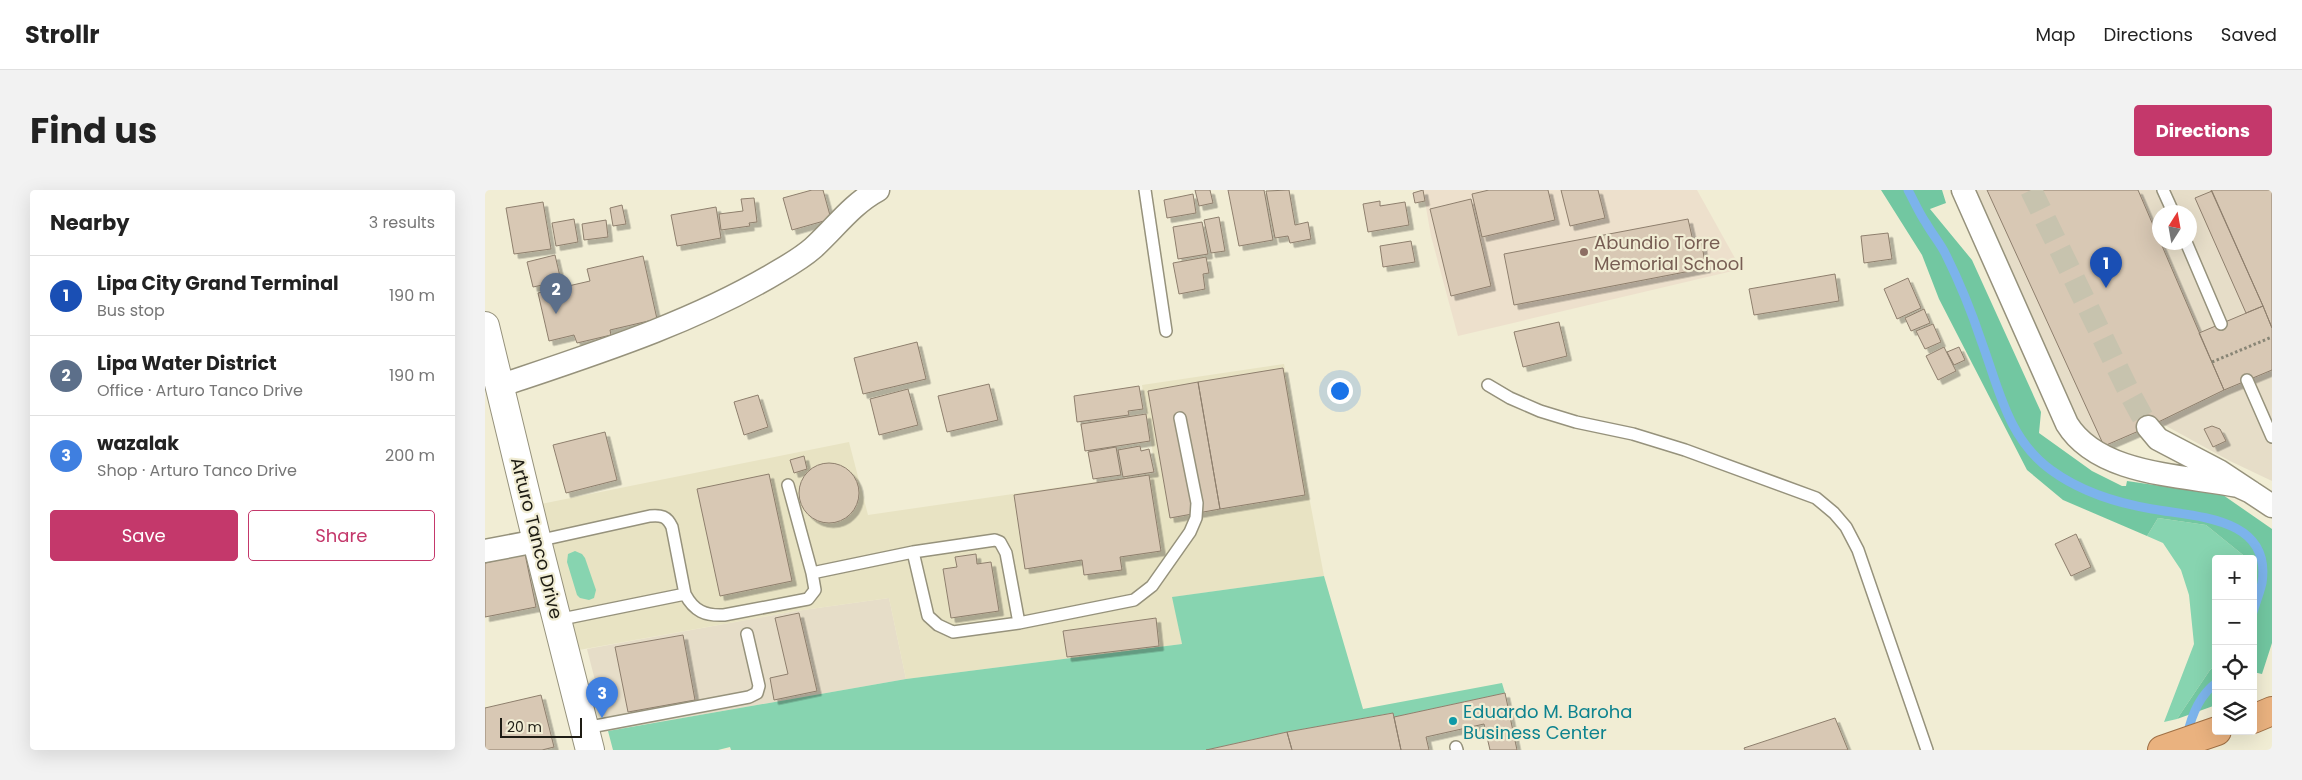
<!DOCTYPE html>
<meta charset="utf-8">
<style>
body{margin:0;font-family:Poppins,sans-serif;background:#f2f2f2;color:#222}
.controls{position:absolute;right:15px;bottom:15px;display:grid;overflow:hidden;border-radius:5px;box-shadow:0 5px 20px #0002}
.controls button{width:45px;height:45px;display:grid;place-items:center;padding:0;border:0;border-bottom:1px solid #e0e0e0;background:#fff;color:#222;font:25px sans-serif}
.compass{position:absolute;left:1667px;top:15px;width:45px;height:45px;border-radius:50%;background:#fff;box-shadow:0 5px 20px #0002;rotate:11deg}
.scale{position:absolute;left:15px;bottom:12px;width:82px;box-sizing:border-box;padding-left:5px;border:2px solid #1e1c14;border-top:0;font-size:14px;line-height:18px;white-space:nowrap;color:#1e1c14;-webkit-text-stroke:4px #f1edd4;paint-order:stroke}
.you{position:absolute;left:854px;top:200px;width:18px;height:18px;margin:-12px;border:4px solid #fff;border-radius:50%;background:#1a73e8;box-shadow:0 0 0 8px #1a73e833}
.badge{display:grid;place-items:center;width:32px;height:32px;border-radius:50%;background:#c4386b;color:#fff;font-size:16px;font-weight:700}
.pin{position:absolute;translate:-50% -41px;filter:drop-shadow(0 1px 2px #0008)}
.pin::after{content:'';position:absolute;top:26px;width:18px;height:15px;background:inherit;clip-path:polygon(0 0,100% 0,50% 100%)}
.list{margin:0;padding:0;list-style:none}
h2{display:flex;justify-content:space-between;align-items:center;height:65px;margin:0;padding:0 20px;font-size:21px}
h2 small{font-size:16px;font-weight:400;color:#767676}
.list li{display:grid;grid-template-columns:32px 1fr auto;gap:15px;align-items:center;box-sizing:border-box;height:80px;padding:0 20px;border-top:1px solid #e0e0e0}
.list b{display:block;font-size:19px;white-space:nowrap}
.list p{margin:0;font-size:16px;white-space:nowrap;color:#767676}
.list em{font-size:16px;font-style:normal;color:#767676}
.actions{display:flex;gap:10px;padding:15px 20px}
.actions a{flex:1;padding:11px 0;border:1px solid #c4386b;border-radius:5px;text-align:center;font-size:18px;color:#c4386b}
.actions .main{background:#c4386b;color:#fff}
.icon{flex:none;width:28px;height:28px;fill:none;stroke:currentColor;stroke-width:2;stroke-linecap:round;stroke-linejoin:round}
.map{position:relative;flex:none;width:1787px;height:560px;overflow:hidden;border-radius:5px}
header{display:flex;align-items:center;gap:30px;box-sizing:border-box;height:70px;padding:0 25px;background:#fff;border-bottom:1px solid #e0e0e0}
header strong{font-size:24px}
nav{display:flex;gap:28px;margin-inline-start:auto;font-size:18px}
.intro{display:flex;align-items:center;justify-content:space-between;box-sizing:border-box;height:120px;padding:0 30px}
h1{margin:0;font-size:35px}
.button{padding:12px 22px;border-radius:5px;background:#c4386b;color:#fff;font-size:18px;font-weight:700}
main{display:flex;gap:30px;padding:0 30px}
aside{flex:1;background:#fff;border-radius:5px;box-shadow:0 5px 20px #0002}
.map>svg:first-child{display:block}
.commercial{fill:#e6ddc8;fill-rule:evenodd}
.built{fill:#e8e3c3}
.education{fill:#ede0cc}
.green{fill:#87d4b0}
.forest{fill:#72c7a1}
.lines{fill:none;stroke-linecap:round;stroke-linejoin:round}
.stream{stroke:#7cb3eb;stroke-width:9}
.building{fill:#d8c8b4;stroke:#8e7f6d;filter:url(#shadow)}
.minor-tunnel{stroke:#c7c3ae;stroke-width:22;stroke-dasharray:22 11;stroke-linecap:butt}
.service-casing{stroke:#96927c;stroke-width:14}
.minor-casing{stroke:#96927c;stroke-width:25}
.tertiary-casing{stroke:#96927c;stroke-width:30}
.trunk-casing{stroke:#9f7045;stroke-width:30}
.path{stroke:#888575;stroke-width:3;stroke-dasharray:2.5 2.5;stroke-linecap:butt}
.service{stroke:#fff;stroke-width:11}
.minor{stroke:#fff;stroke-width:22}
.tertiary{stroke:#fff;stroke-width:28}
.trunk{stroke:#eab27f;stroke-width:28}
.education-dot{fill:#8d6e63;stroke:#f1edd4;stroke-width:2}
.culture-dot{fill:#0f9aa8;stroke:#f1edd4;stroke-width:2}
.labels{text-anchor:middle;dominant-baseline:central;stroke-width:4.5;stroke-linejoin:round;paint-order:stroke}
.education-label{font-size:18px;fill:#785e54;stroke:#f1edd4;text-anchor:start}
.street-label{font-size:18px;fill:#1e1c14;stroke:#f1edd4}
.culture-label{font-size:18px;fill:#0d838f;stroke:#f1edd4;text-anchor:start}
</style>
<header>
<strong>Strollr</strong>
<nav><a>Map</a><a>Directions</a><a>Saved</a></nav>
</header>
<div class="intro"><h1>Find us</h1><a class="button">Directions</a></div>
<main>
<aside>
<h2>Nearby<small>3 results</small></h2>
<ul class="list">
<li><span class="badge" style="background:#1a4fb4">1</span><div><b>Lipa City Grand Terminal</b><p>Bus stop</p></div><em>190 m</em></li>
<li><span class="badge" style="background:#5c6f8a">2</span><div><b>Lipa Water District</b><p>Office · Arturo Tanco Drive</p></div><em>190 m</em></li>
<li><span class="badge" style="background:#3f7fe0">3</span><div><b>wazalak</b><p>Shop · Arturo Tanco Drive</p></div><em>200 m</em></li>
</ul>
<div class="actions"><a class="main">Save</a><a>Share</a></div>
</aside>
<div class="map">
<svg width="1787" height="560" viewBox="0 0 1787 560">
<defs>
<filter id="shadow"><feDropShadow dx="4.5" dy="4.5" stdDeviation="0" flood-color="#0004"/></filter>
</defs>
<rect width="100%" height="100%" fill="#f1edd4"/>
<path class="commercial" d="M1483,0H1787V291L1745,271L1674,232L1619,256L1603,254ZM1674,22H1704V52H1674Z
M404,408L421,489L123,541L102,459L311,421Z"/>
<path class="built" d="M799,174L839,386L688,407L697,454L421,489L404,408L311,421L94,460L56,314L364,252L383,325L671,283L657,195Z"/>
<path class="education" d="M938,0H1212L1256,79L973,146L946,46Z"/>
<path class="green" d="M1673,328L1721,335L1763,369H1731V475L1725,480L1692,529L1679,532L1709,454L1704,405L1696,380L1678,353L1662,346Z
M90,361L97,364L100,368L111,400L109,408L104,410L95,408L92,405L82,372L83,364Z
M839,386L878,519L1017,493L1020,503L909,527L907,523L802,542L721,560H246L245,557L233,560H128L123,541L421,489L697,454L687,407Z"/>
<path class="forest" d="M1396,0H1457L1461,13L1445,19L1487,70L1556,222L1554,243L1607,281L1637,296H1641L1642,291L1738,305L1787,339V453L1777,484L1768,482V369H1763L1721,335L1673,328L1662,346L1578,310L1542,280L1454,109L1437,65Z
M1731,475V515L1692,529L1725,480Z"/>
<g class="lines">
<path class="stream" d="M1423,0C1429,11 1434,23 1441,33C1447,44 1456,54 1461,65C1475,93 1487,123 1497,153C1514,199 1523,249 1566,280C1596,302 1632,313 1667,319C1711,327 1787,327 1777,393C1775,402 1771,412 1768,422
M1702,546C1706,527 1715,505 1731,493"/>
</g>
<path class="building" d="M327,0H338L346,29L307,40L298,8Z
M710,0H725L728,13L714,16Z
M743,0H779L788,50L754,56Z
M804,0L810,35L823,32L826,49L805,53L803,46L790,48L781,1Z
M938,0L940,11L930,13L928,3Z
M1004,0H1063L1070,30L997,47L987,4Z
M1076,0H1113L1120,28L1085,36Z
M1502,0H1653L1739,200L1663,237L1619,256Z
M1726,0H1787V138L1778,116Z
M1727,1L1778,116L1761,123L1710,8Z
M708,4L711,23L682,28L679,10Z
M269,8L272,32L264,33L265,36L236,40L234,24L258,21L256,9Z
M986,9L1006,96L966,106L945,19Z
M895,11V16L920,12L924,35L883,42L878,14Z
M58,12L66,59L29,64L21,18Z
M137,15L141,34L128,36L125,18Z
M231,17L236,48L192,56L186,25Z
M734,27L740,61L726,63L719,30Z
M89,29L93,52L71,56L67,33Z
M1203,29L1208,51L1216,50L1221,78L1029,115L1019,64Z
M121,30L123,47L99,50L97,34Z
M717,32L723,64L693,69L688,37Z
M1403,43L1407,69L1379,73L1376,46Z
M926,51L930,72L898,77L895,56Z
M70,65L76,91L48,97L42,72Z
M158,66L172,129L125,140L126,145L92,153L89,145L64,151L53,103L105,91L102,79Z
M721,67L724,83L718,84L720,99L694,104L688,73Z
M1350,84L1354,111L1269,125L1264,99Z
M1423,88L1436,118L1412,129L1399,99Z
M1778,116L1787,138V180L1739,200L1714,143Z
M1439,119L1445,133L1426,141L1420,128Z
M1074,132L1082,166L1038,177L1029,142Z
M1448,134L1456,152L1440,159L1431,141Z
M432,152L441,189L378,204L369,168Z
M1459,157L1471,181L1453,190L1441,166Z
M1474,157L1480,170L1469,175L1462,162Z
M798,178L820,305L735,319L713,192Z
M713,192L735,319L685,328L663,201Z
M504,194L513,230L462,242L453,206Z
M654,196L658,219L643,221L644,225L592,232L589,206Z
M423,199L433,235L394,245L385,209Z
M273,205L283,237L259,245L249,212Z
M661,224L665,251L600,261L596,234Z
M1727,236L1735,239L1741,251L1728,257L1719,239Z
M120,242L132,290L81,303L68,255Z
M655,256L656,261L664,259L669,282L638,287L633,260Z
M631,257L636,285L608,289L603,262Z
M319,266L322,279L309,283L305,270Z
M314 303a30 30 0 1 1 60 0a30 30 0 1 1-60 0Z
M284,284L307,391L235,406L212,299Z
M664,285L676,361L635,367L637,380L599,385L597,370L540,379L529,305Z
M1591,344L1606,377L1586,386L1570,354Z
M40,364L51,417L0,427V373Z
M491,364L492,374L506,372L514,421L466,428L458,379L472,377L470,367Z
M314,423L332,501L289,510L285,488L303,484L290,428Z
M671,428L674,456L582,467L578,441Z
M198,445L210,510L143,522L130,457Z
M1020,503L1032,560H1005L999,534L941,547L944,560H916L909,527Z
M56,505L69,557L57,560H0V518Z
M908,523L916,560H807L802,542Z
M1350,528L1363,560H1260L1259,558Z
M802,542L807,560H721Z"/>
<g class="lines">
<path class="minor-tunnel" d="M1546,0L1645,204L1663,237"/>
<defs>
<path id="service" d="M660,0L681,141
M1678,0L1688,22
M1701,52L1736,134
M1762,190L1787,247
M1003,195L1025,208L1055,221L1091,232L1148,244L1200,260L1331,308L1349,323L1361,337L1373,360L1442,560
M303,295L327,383
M52,351L165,326C176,325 182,326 187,337L200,404L72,430
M428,362L443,426L453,435L468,442L534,433L649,410L667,396L705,342L711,328L712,313L695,228
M200,404C209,421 220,426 239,425L323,409L330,400L327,383L428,362L510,350L515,352L521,363L534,433
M100,538L264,507L272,503L274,496L262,444
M971,557L972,560"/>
<path id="minor" d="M1478,0L1582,234C1614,286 1699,285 1753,296L1766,302
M14,196C109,164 208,133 294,81C306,74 319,66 328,58C350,38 367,14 393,0
M1663,237L1673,249L1734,281L1787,316
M0,361L52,351"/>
<path id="tertiary" d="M0,136L52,351L105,560"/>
<path id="trunk" d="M1768,529L1787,521
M1677,560L1732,541"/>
</defs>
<use href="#service" class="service-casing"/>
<use href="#minor" class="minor-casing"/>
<use href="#tertiary" class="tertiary-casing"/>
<use href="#trunk" class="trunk-casing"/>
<path class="path" d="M1727,172L1787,147"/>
<use href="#service" class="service"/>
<use href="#minor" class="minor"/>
<use href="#tertiary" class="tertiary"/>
<use href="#trunk" class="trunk"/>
</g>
<circle class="education-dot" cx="1099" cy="62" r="5"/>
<circle class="culture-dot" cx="968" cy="531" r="5"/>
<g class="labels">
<g class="education-label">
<text x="1109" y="52">Abundio Torre<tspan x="1109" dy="21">Memorial School</tspan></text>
</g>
<g class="street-label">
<text transform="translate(52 348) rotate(76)">Arturo Tanco Drive</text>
</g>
<g class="culture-label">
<text x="978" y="521">Eduardo M. Baroha<tspan x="978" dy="21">Business Center</tspan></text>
</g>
</g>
</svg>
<div class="controls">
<button>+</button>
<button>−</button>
<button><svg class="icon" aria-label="locate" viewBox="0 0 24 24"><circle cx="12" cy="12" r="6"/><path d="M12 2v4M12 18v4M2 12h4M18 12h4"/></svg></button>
<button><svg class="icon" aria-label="layers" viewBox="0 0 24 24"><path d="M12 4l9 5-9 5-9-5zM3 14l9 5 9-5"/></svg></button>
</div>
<svg class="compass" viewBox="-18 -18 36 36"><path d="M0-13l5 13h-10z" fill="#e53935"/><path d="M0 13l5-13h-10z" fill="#767676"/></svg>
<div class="scale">20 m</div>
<div class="you"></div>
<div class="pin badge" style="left:1621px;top:98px;background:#1a4fb4">1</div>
<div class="pin badge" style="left:71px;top:124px;background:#5c6f8a">2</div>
<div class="pin badge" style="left:117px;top:528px;background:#3f7fe0">3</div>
</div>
</main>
